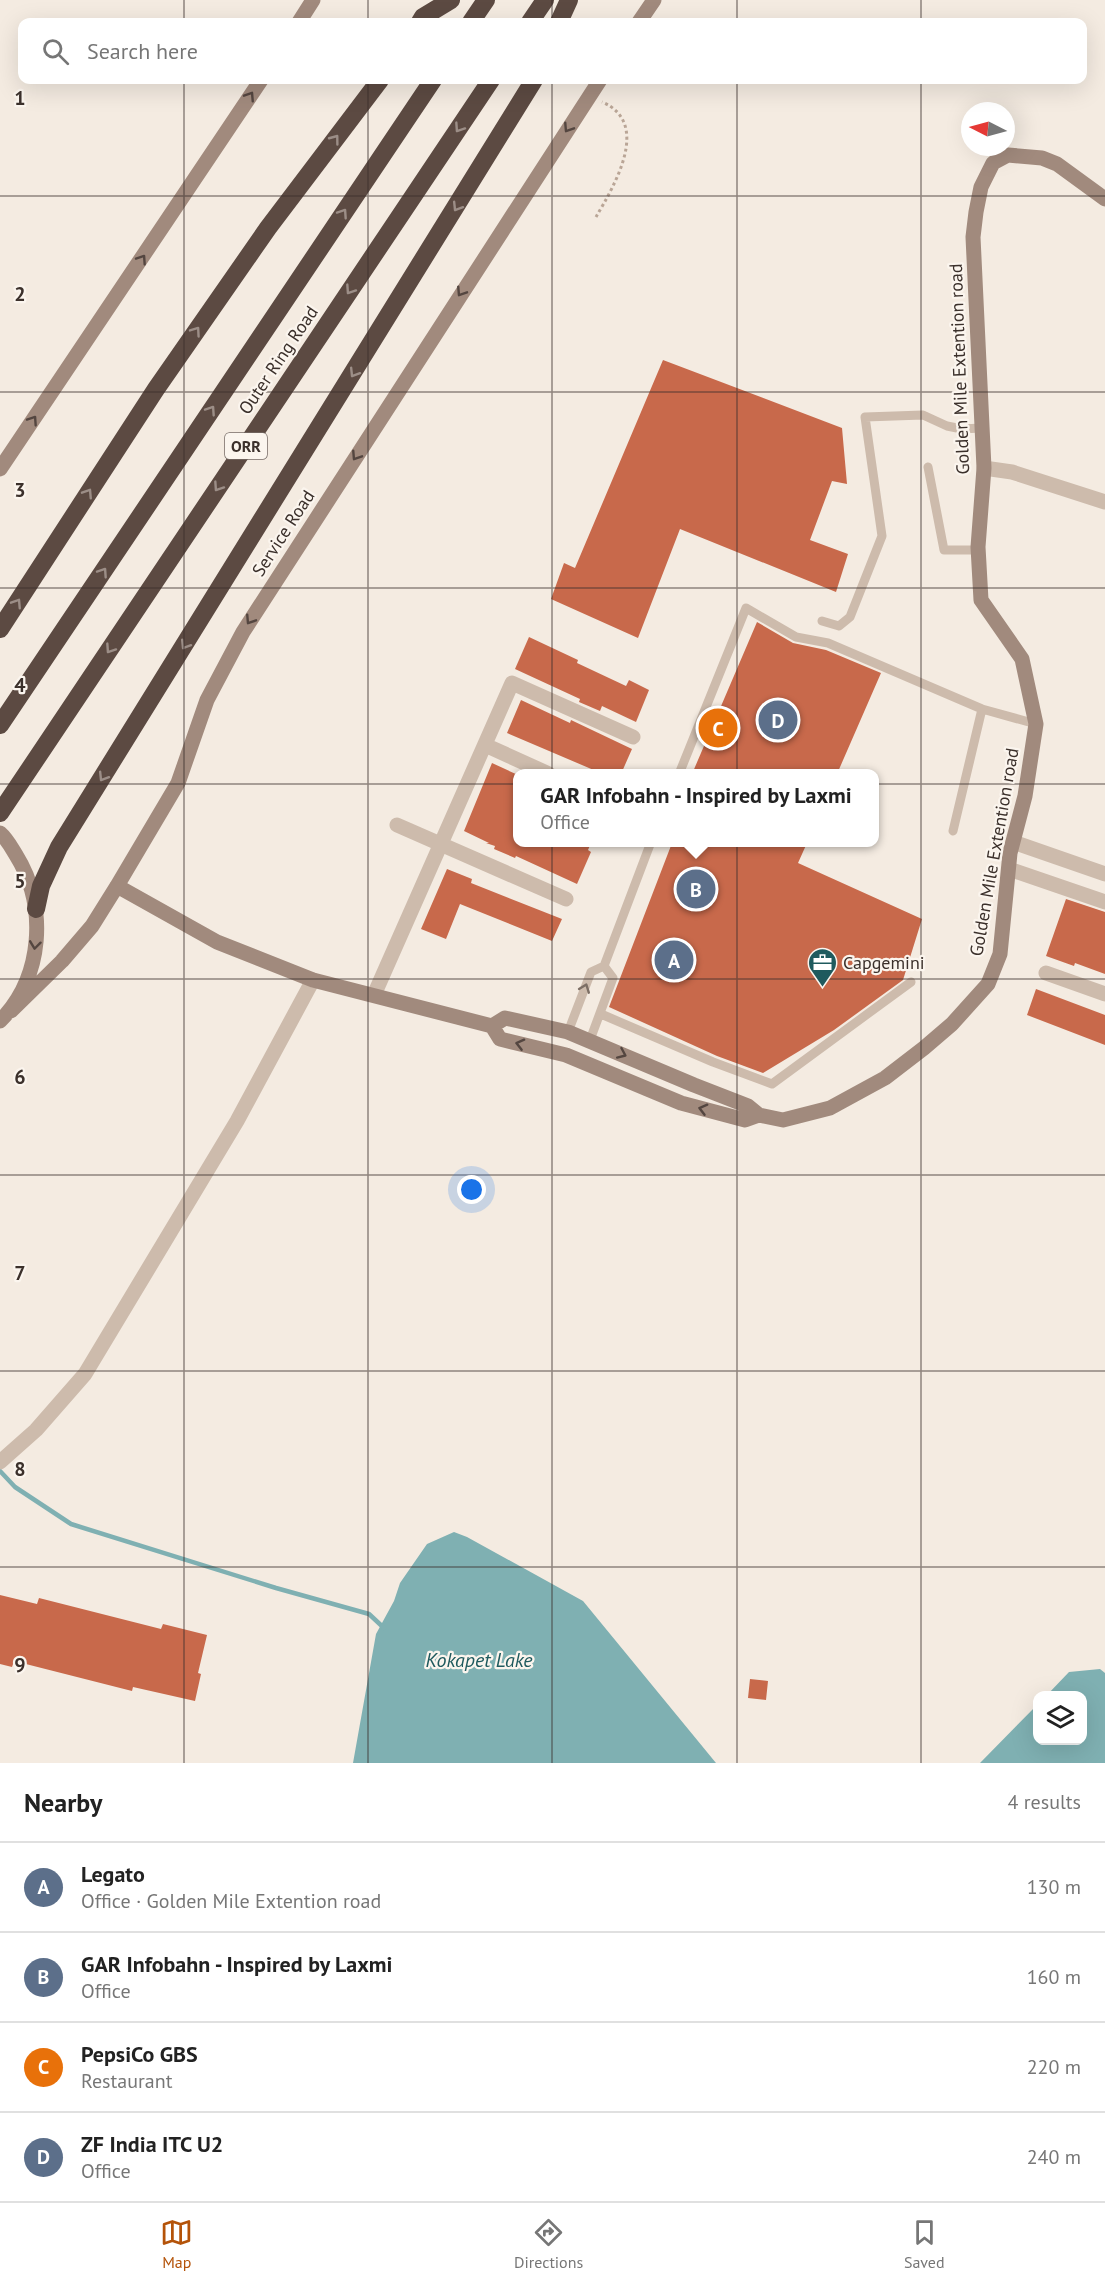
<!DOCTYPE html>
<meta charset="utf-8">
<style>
body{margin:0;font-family:"PT Sans",sans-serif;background:#f6f6f6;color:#222}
.controls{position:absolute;right:18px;bottom:18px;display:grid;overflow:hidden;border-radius:12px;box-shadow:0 6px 24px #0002}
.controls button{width:54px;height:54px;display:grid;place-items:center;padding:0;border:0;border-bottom:2px solid #e0e0e0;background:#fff;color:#222;font:30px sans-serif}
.compass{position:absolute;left:961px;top:102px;width:54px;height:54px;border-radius:50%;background:#fff;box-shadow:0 6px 24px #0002;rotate:276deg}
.you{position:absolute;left:472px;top:1190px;width:21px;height:21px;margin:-15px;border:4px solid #fff;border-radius:50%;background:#1a73e8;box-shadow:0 0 0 9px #1a73e833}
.badge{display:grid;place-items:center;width:39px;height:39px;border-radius:50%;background:#b45309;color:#fff;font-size:20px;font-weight:700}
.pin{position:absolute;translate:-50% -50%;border:3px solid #fff;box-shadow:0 2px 6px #0006}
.popup{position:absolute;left:513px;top:769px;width:366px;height:78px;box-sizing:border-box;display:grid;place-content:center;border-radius:12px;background:#fff;filter:drop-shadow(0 2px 4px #0005);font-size:20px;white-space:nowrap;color:#767676}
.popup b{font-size:22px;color:#222}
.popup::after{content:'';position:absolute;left:50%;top:100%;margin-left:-12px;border:12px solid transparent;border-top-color:#fff}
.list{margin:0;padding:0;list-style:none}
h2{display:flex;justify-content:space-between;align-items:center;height:78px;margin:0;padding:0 24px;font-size:26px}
h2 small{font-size:20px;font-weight:400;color:#767676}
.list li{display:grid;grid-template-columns:39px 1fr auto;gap:18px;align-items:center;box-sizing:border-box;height:90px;padding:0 24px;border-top:2px solid #e0e0e0}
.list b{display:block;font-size:22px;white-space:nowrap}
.list p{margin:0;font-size:20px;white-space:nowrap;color:#767676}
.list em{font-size:20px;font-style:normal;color:#767676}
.icon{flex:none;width:33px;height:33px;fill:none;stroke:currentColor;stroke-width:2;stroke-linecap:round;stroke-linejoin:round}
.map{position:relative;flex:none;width:1105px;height:1763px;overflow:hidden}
.search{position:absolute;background:#fff;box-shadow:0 6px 24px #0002;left:18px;right:18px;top:18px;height:66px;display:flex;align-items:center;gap:15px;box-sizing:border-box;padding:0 21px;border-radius:12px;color:#767676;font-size:22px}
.sheet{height:438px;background:#fff}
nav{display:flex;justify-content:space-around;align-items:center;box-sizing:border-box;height:84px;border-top:2px solid #e0e0e0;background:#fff;font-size:16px;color:#767676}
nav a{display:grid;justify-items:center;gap:3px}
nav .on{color:#b45309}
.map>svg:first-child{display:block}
.water{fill:#7fb0b2}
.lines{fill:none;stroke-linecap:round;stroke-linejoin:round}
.stream{stroke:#7fb0b2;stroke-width:4.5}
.building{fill:#c8694b}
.path{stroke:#b9a596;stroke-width:3;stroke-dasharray:3 3;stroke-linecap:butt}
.lane{stroke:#cdbbac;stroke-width:9}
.street{stroke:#cdbbac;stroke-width:15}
.secondary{stroke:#a18a7d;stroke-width:15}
.highway{stroke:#5c4a42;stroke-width:18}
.oneway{stroke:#544640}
.oneway2{stroke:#9c8e87}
.oneway3{stroke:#7d6f65}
.grid{fill:none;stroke:#3b302b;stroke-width:1.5;stroke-opacity:0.55}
.labels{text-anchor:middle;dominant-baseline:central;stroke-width:4.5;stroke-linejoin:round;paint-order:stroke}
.shield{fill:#fbf5ee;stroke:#756b66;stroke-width:1.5}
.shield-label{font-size:16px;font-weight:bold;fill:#3b302b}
.street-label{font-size:18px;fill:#3b302b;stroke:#fbf5ee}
.poi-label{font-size:18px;fill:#3b302b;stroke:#fbf5ee;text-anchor:start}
.water-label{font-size:20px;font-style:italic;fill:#1f5a5e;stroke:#fbf5ee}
.grid-label{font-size:20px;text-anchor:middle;font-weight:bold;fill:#3b302b;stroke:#fbf5ee;stroke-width:4.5;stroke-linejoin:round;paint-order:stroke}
</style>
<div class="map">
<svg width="1105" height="1763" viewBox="0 0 1105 1763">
<rect width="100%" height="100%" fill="#f4ebe1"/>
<path class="water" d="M454,1532L467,1537L583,1601L716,1763H353L376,1634L394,1601L400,1583L427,1544Z
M1100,1669L1105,1673V1763H980L1037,1705L1038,1740H1082V1696L1047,1695L1069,1672Z"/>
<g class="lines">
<path class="stream" d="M0,1471L15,1487L71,1524L276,1588L369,1614L384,1628"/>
</g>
<path class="building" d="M663,360L842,428L847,484L832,481L810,540L848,554L836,592L680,529L638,638L551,599L564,563L575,568Z
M757,622L793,643L826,650L881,673L837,774H692Z
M529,637L578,660L577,663L626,686L629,680L649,690L636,722L602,706L600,711L579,702L580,699L515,669Z
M521,700L570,723L571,720L632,749L621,774H603L507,733Z
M492,763L518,775V843H591L588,850L591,852L577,884L516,856L515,858L494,849L495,846L486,843H489L464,831Z
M672,843H807L798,863L922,919L903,980L834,1030L763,1073L717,1056L609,1007Z
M447,869L472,879L471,883L562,919L552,941L460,904L446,939L421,929Z
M1066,899L1105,912V974L1075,963L1074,966L1046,956Z
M1036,989L1105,1015V1045L1027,1015Z
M0,1595L37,1604L39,1598L161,1629L163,1624L207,1635L198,1673L201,1674L195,1701L133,1687L132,1691L14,1661L12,1667L0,1664Z
M750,1679L768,1681L766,1700L748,1698Z"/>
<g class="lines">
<path class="path" d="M596,217C614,186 652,123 602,102"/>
<path class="lane" d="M928,467L944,550H978
M822,621L839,626L850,617L882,536L865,417L923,415L947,426L962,429L981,428
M679,774L746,608L796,637L828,643L982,709L1036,724
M953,831L982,709
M604,966L651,842
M601,1014L713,1062L772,1084L911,982
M568,1032L591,972L604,966L613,978L590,1040"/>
<path class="street" d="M984,468L1012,472L1105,502
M485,745L549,774
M397,825L566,899
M1013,842L1105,874
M1009,869L1105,902
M1046,973L1105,994
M374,995L512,683L633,737
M0,1462L36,1430L85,1374L237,1121L313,980"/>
<path class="secondary" d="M299,22L313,0
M639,22L654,0
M0,469L261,80
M0,833C7,839 11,847 16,855C48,906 43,978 0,1021
M117,886L217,942L313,980L492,1026L505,1018L568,1032L694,1085L748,1106L759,1115L783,1120L830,1108L885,1078L924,1048L952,1024L988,984L1000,954L1010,853L1025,796L1036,724L1022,659L981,600L978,547L984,468L973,237L976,212L981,187L993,163L1008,155L1042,158L1057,164L1105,199
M11,1011L62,961L92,926L117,886L178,783L207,700L243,632L600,80
M492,1026L500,1039L566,1055L681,1103L745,1120L759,1115"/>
<path class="highway" d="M420,22L423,17L451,0
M471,22L486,0
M530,22L545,0
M559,22L569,0
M0,629L156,389L268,228L380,80
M0,725L433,80
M0,813L491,80
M36,909L41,886L59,847L534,80"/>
</g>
<defs><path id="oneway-chevron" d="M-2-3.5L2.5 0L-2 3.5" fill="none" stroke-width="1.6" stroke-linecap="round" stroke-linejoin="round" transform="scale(1.5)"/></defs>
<g class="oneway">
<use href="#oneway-chevron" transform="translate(250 96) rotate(-57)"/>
<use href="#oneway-chevron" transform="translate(568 128) rotate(123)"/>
<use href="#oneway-chevron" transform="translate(142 259) rotate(-56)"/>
<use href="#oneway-chevron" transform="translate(461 292) rotate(123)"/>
<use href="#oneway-chevron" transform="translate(33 420) rotate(-56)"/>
<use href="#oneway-chevron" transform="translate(356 456) rotate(123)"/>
<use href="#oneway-chevron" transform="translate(250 620) rotate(123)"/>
<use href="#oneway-chevron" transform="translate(35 945) rotate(97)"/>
<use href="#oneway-chevron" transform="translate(520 1044) rotate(-166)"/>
<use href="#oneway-chevron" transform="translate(622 1054) rotate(24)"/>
<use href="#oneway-chevron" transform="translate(703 1109) rotate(-165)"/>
</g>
<g class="oneway2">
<use href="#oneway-chevron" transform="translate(459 128) rotate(124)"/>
<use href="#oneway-chevron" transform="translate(335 139) rotate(-53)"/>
<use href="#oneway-chevron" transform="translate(457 207) rotate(122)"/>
<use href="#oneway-chevron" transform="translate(343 213) rotate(-56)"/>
<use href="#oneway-chevron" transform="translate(350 290) rotate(124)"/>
<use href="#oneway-chevron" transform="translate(196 331) rotate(-55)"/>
<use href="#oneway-chevron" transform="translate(354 373) rotate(122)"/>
<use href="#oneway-chevron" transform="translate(211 410) rotate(-56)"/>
<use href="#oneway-chevron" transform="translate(218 487) rotate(124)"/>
<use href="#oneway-chevron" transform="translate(88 493) rotate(-57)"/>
<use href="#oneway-chevron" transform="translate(103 572) rotate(-56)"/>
<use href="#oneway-chevron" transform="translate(17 603) rotate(-57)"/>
<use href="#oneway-chevron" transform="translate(185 645) rotate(122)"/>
<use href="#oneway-chevron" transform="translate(110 649) rotate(124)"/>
<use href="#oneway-chevron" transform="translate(103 777) rotate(122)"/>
</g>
<use class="oneway3" href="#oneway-chevron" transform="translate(585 988) rotate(-69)"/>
<path class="grid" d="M184,0V22M368,0V22M552,0V22M737,0V22M921,0V22M184,80V1763M368,80V1763M552,80V1763M737,80V1763M921,80V1763M0,196H1105M0,392H1105M0,588H1105M0,784H1105M0,979H1105M0,1175H1105M0,1371H1105M0,1567H1105"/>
<defs>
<symbol id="office-pin" viewBox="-11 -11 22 30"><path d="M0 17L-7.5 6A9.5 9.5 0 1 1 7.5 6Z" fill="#1f5a5e" stroke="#fbf5ee"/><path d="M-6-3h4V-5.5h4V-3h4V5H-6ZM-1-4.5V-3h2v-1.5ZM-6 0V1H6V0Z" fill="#fff"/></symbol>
</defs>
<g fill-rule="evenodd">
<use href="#office-pin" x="806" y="946" width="33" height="45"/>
</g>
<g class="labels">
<rect class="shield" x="225" y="433" width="42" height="26" rx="4.5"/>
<g class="shield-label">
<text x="246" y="446">ORR</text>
</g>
<g class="street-label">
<text transform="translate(278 360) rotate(-56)">Outer Ring Road</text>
<text transform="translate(959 369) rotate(-92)">Golden Mile Extention road</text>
<text transform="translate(283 533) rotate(-57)">Service Road</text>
<text transform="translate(994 852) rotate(-80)">Golden Mile Extention road</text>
</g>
<g class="poi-label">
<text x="843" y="962">Capgemini</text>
</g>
<g class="water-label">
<text x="479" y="1660">Kokapet Lake</text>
</g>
</g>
<g class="grid-label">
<text x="20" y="105">1</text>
<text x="20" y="301">2</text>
<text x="20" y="497">3</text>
<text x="20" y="692">4</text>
<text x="20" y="888">5</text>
<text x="20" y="1084">6</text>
<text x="20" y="1280">7</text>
<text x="20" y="1476">8</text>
<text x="20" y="1672">9</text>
</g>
</svg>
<div class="controls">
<button><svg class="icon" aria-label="layers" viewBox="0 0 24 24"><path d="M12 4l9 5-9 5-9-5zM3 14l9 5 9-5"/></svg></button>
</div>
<svg class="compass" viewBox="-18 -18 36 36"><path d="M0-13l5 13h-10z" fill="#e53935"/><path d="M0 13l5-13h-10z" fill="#767676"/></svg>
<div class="you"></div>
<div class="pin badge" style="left:674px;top:960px;background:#5c6f8a">A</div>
<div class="pin badge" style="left:696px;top:889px;background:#5c6f8a">B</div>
<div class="popup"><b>GAR Infobahn - Inspired by Laxmi</b>Office</div>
<div class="pin badge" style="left:718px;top:728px;background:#e8710a">C</div>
<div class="pin badge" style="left:778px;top:720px;background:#5c6f8a">D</div>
<div class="search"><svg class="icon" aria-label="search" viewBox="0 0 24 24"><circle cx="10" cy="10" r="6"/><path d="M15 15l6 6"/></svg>Search here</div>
</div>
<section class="sheet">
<h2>Nearby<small>4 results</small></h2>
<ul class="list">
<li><span class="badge" style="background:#5c6f8a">A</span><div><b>Legato</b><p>Office · Golden Mile Extention road</p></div><em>130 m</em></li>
<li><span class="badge" style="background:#5c6f8a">B</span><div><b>GAR Infobahn - Inspired by Laxmi</b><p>Office</p></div><em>160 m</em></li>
<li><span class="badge" style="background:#e8710a">C</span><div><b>PepsiCo GBS</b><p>Restaurant</p></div><em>220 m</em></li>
<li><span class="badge" style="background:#5c6f8a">D</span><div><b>ZF India ITC U2</b><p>Office</p></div><em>240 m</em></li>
</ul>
</section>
<nav>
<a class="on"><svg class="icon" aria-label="map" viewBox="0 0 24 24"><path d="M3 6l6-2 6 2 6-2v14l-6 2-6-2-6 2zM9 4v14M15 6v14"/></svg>Map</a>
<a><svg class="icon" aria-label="directions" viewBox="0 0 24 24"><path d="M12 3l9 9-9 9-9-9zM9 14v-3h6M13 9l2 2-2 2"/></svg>Directions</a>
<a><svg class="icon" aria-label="saved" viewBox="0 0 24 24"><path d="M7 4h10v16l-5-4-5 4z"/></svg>Saved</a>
</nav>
